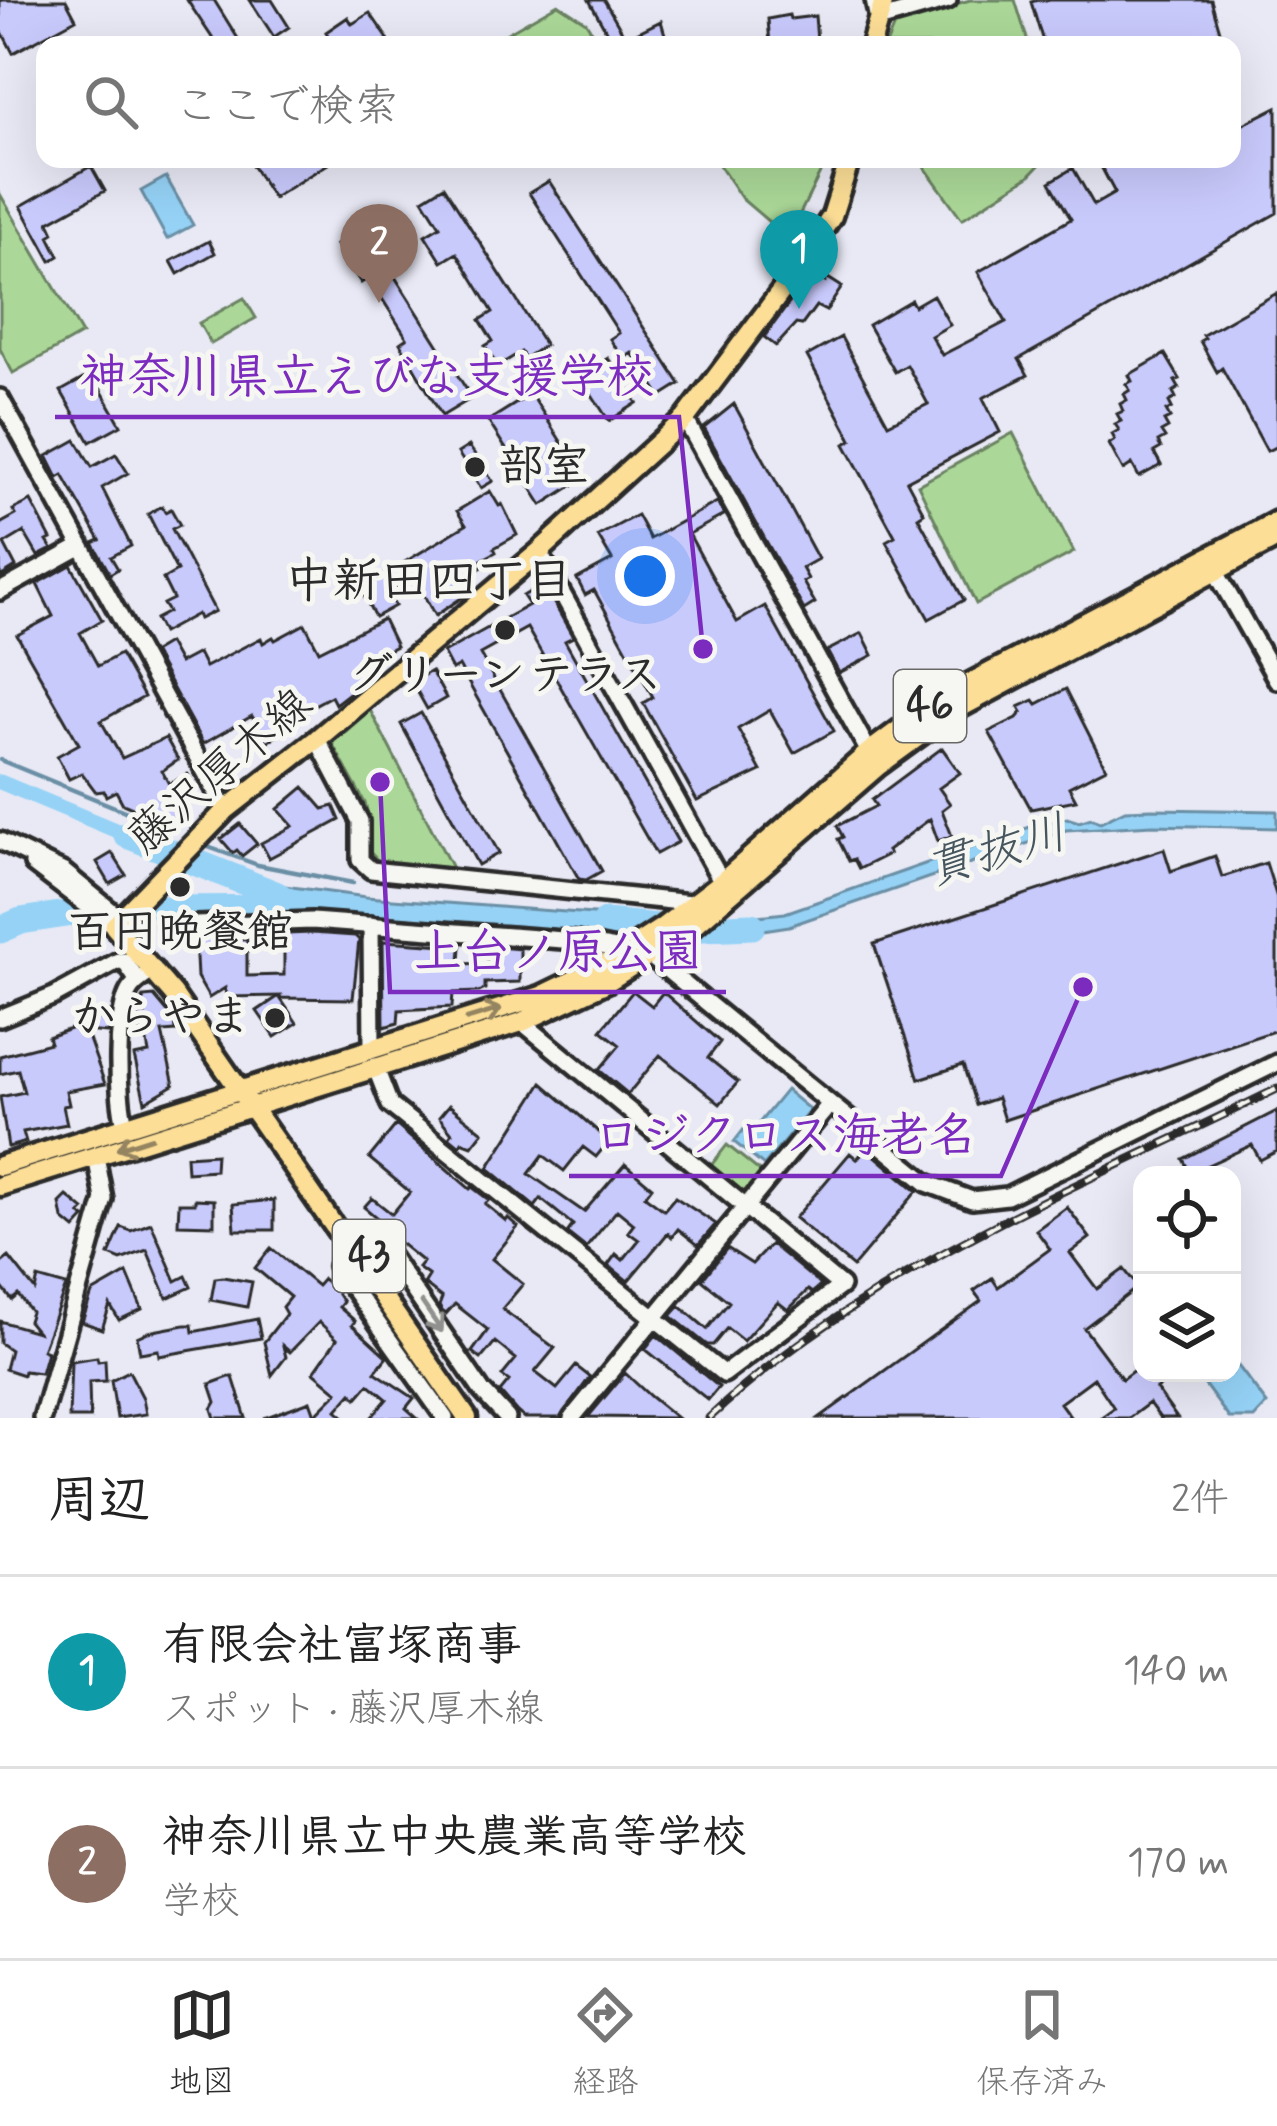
<!DOCTYPE html>
<html lang="ja">
<meta charset="utf-8">
<style>
body{margin:0;font-family:Mynerve,"Klee One",sans-serif;background:#f2f2f2;color:#222}
.controls{position:absolute;right:36px;bottom:36px;display:grid;overflow:hidden;border-radius:24px;box-shadow:0 12px 48px #0002}
.controls button{width:108px;height:108px;display:grid;place-items:center;padding:0;border:0;border-bottom:3px solid #e0e0e0;background:#fff;color:#222;font:60px sans-serif}
.you{position:absolute;left:645px;top:576px;width:42px;height:42px;margin:-30px;border:9px solid #fff;border-radius:50%;background:#1a73e8;box-shadow:0 0 0 18px #1a73e833}
.badge{display:grid;place-items:center;width:78px;height:78px;border-radius:50%;background:#2b2b2b;color:#fff;font-size:39px;font-weight:700}
.pin{position:absolute;translate:-50% -99px;filter:drop-shadow(0 3px 6px #0008)}
.pin::after{content:'';position:absolute;top:63px;width:42px;height:36px;background:inherit;clip-path:polygon(0 0,100% 0,50% 100%)}
.list{margin:0;padding:0;list-style:none}
h2{display:flex;justify-content:space-between;align-items:center;height:156px;margin:0;padding:0 48px;font-size:51px}
h2 small{font-size:39px;font-weight:400;color:#767676}
.list li{display:grid;grid-template-columns:78px 1fr auto;gap:36px;align-items:center;box-sizing:border-box;height:192px;padding:0 48px;border-top:3px solid #e0e0e0}
.list b{display:block;font-size:45px;white-space:nowrap}
.list p{margin:0;font-size:39px;white-space:nowrap;color:#767676}
.list em{font-size:39px;font-style:normal;color:#767676}
.icon{flex:none;width:66px;height:66px;fill:none;stroke:currentColor;stroke-width:2;stroke-linecap:round;stroke-linejoin:round}
.map{position:relative;flex:none;width:1277px;height:1418px;overflow:hidden}
.search{position:absolute;background:#fff;box-shadow:0 12px 48px #0002;left:36px;right:36px;top:36px;height:132px;display:flex;align-items:center;gap:30px;box-sizing:border-box;padding:0 42px;border-radius:24px;color:#767676;font-size:45px}
.sheet{height:540px;background:#fff}
nav{display:flex;justify-content:space-around;align-items:center;box-sizing:border-box;height:168px;border-top:3px solid #e0e0e0;background:#fff;font-size:33px;color:#767676}
nav a{display:grid;justify-items:center;gap:6px}
nav .on{color:#2b2b2b}
.map>svg:first-child{display:block}
.green{fill:#abd898;stroke:#6b8262;stroke-width:3}
.water{fill:#95d2f6;stroke:#6b8fa5;stroke-width:3}
.lines{fill:none;stroke-linecap:round;stroke-linejoin:round}
.stream{stroke:#6b8fa5;stroke-width:4.5}
.canal{stroke:#95d2f6;stroke-width:15}
.river{stroke:#95d2f6;stroke-width:27}
.building{fill:#c9cafc;stroke:#2b2b2b;stroke-width:3}
.minor-casing{stroke:#2b2b2b;stroke-width:24}
.major-casing{stroke:#2b2b2b;stroke-width:27}
.minor{stroke:#f6f6f2;stroke-width:15}
.major{stroke:#fcde96;stroke-width:18}
.rail-casing{stroke:#2b2b2b;stroke-width:9}
.rail{stroke:#f6f6f2;stroke-width:4.5;stroke-dasharray:14;stroke-linecap:butt}
.oneway{stroke:#948460}
.oneway2{stroke:#90908e}
.poi-dot{fill:#2b2b2b;stroke:#f6f6f2;stroke-width:4.5}
.labels{text-anchor:middle;dominant-baseline:central;stroke-width:10;stroke-linejoin:round;paint-order:stroke}
.shield{fill:#f6f6f2;stroke:#686867;stroke-width:3}
.shield-label{font-size:42px;font-weight:bold;fill:#2b2b2b}
.poi-label{font-size:45px;font-weight:bold;fill:#2b2b2b;stroke:#f6f6f2}
.street-label{font-size:45px;fill:#2b2b2b;stroke:#f6f6f2}
.neighbourhood-label{font-size:48px;font-weight:bold;fill:#2b2b2b;stroke:#f6f6f2}
.water-label{font-size:48px;font-style:italic;fill:#46555e;stroke:#f6f6f2}
.leader{fill:none;stroke:#7b2cbf;stroke-width:4.5}
.callout-dot{fill:#7b2cbf;stroke:#f6f6f2;stroke-width:4.5}
.callout-label{font-size:48px;text-anchor:middle;font-weight:bold;fill:#7b2cbf;stroke:#f6f6f2;stroke-width:10;stroke-linejoin:round;paint-order:stroke}
</style>
<div class="map">
<svg width="1277" height="1418" viewBox="0 0 1277 1418">
<rect width="100%" height="100%" fill="#e8e9f5"/>
<filter id="ink" filterUnits="userSpaceOnUse"><feTurbulence type="fractalNoise" baseFrequency=".00833" numOctaves="2"/><feDisplacementMap in="SourceGraphic" scale="24" xChannelSelector="R" yChannelSelector="G"/><feConvolveMatrix kernelMatrix="1 2 1 2 8 2 1 2 1" color-interpolation-filters="sRGB"/></filter>
<g filter="url(#ink)">
<path class="green" d="M970,0H1015L1029,45H886L896,21Z
M558,4L586,22L600,45H486Z
M715,159H827L788,238L742,199Z
M919,159H1045L1029,176L962,219Z
M0,194L82,334L13,373L0,349Z
M244,298L256,318L211,344L199,323Z
M1013,433L1074,552L976,604L918,485Z
M370,710L452,868L379,862L369,851L370,822L365,803L332,743Z
M727,1145L763,1174L749,1191L739,1192L709,1168Z"/>
<path class="water" d="M166,177L193,225L167,239L141,191Z
M1152,809L1277,811V828L1153,825L1066,830L789,926L706,939L730,919L785,913L1030,827L1067,818L1079,822L1091,818L1100,822L1125,810Z
M270,884L366,897L647,918L619,936H586L389,919L272,915Z
M786,1090L810,1110L764,1166L734,1142L748,1124L755,1128Z
M1232,1358L1267,1404L1254,1418H1229L1196,1373H1232Z"/>
<g class="lines">
<path class="stream" d="M0,760L171,830
M208,847L258,865L353,883"/>
<path class="canal" d="M0,782L127,835"/>
<path class="river" d="M127,835L275,894L299,908
M163,909L308,908
M605,922L679,929L752,926
M0,930L21,921L66,914"/>
</g>
<path class="building" d="M0,0H66L76,19L13,53L0,28Z
M187,0H214L242,45H217Z
M250,0H272L289,27L274,37Z
M589,0H604L626,38L661,21L668,45H614Z
M1038,0H1211L1224,45H1044L1031,2Z
M370,13L388,39L379,45H334L326,32L348,17L352,24Z
M789,15L790,19L815,16L817,41L770,45L768,19Z
M1277,107V213L1019,359L1028,375L983,398L1000,432L907,481L924,513L918,517L964,600L929,619L886,541L895,536L845,444L852,440L807,356L841,337L888,424L928,404L907,365L895,372L868,325L911,300L914,306L933,295L950,325L931,336L942,355L1006,322L978,272L1071,219L1050,182L1073,168L1094,205L1115,193L1097,159H1232V130Z
M248,159H336L273,198Z
M91,166L105,191L49,222L54,233L49,236L59,256L51,261L21,206Z
M549,181L680,384L661,396L632,353L623,359L610,339L619,333L529,193Z
M444,186L545,345L525,358L521,352L498,366L485,346L493,341L480,320L493,312L457,253L442,262L425,235L440,226L423,199Z
M352,234L357,243L369,236L472,398L442,416L400,343L407,338L369,278L361,283L336,245Z
M209,241L215,253L178,274L171,261Z
M810,275L825,282L828,278L842,287L826,311L816,306L802,325L796,324L776,346L764,337Z
M1277,293V446L1267,451L1222,368L1217,372L1200,341L1205,338L1203,335Z
M1165,354L1180,379L1175,381L1179,388L1173,392L1176,398L1169,402L1172,408L1166,411L1170,418L1164,421L1168,428L1161,432L1165,438L1158,442L1161,448L1154,452L1161,465L1139,477L1132,464L1123,470L1109,444L1115,440L1112,434L1119,430L1115,424L1121,421L1117,414L1123,411L1120,404L1127,400L1124,394L1130,390L1126,384L1132,381L1129,375Z
M608,358L637,403L609,421L580,376Z
M92,374L121,425L90,442L61,391Z
M531,394L584,478L542,505L488,421Z
M734,404L818,559L802,568L808,579L803,582L815,603L804,610L704,428Z
M76,440L92,467L116,454L128,473L102,488L131,546L111,557L118,569L110,574L93,543L100,540L63,475L58,478L47,456Z
M469,446L493,481L481,488L458,453Z
M490,491L499,506L502,504L517,535L494,548L496,552L478,562L481,568L463,578L470,592L435,616L414,577L387,592L395,606L375,617L360,589L466,525L457,511Z
M31,501L51,539L47,541L52,549L38,556L24,532L4,544L16,567L0,577V524L16,515L13,510Z
M717,502L724,515L689,534L737,622L765,606L834,731L794,753L770,710L738,729L761,771L697,801L643,703L653,697L594,590L585,595L577,579L612,560L598,536L637,515L650,539Z
M162,506L165,512L171,509L180,525L172,529L215,611L199,619L197,614L162,633L155,619L168,612L163,604L173,599L163,579L177,571L148,514Z
M71,565L102,620L80,633L98,666L120,654L144,697L101,721L122,758L166,738L178,760L162,771L169,784L188,774L194,786L174,797L181,810L169,824L123,804L116,791L106,796L104,791L96,792L82,773L69,779L57,756L79,744L17,635L53,616L37,584Z
M543,584L573,637L565,641L678,842L656,854L527,628L480,654L602,871L586,880L579,879L459,666L452,670L443,653L529,605L523,596Z
M383,619L396,646L363,663L370,677L335,704L331,696L305,710L307,714L302,719L267,742L252,716L203,744L153,652L168,643L179,663L198,653L205,667L261,638L263,643L273,637L275,640L305,624L319,651Z
M862,633L873,655L839,673L827,651Z
M431,671L446,698L427,709L412,682Z
M1066,689L1106,768L1069,787L1076,800L1031,809L989,732L1017,718L1022,712L1019,707L1034,700L1037,704Z
M421,713L499,853L478,865L401,724Z
M942,748L960,773L939,788L950,804L942,810L952,836L938,841L930,819L887,851L889,854L859,869L854,859L849,861L838,839L843,837L837,826L876,806L872,800Z
M304,787L323,809L334,806L340,820L269,858L261,843L293,826L278,809Z
M240,824L257,844L242,856L237,850L233,853L221,839Z
M1164,849L1171,871L1215,856L1222,877L1266,863L1277,898V1030L1004,1120L997,1098L976,1105L963,1065L919,1079L874,944Z
M112,853L126,875L110,884L97,862Z
M312,933L355,936L359,940L353,999L280,998L297,1023L275,1037L257,1011L279,996L226,997L225,988L209,998L197,977L195,937L247,940V976L284,975V948H262L261,935Z
M383,941L461,946L460,964L487,963V946L520,949V982L485,983V989L479,992L453,993L452,1007L399,1010L398,1023L384,1027Z
M633,991L652,1006L663,992L720,1042L708,1058L738,1082L720,1104L660,1055L628,1094L599,1070L620,1045L601,1030Z
M154,996L175,1021L176,1031L162,1032L174,1085L145,1102L134,1056L149,1053L145,1032L137,1033L135,1015L145,1014L143,997Z
M99,1010L110,1012L108,1033L86,1031L105,1084L66,1091L69,1105L63,1106L67,1124L23,1132L26,1142L8,1147L0,1097L24,1092L18,1070L0,1074V1056L50,1043L48,1037L98,1019Z
M542,1083L609,1141L596,1157L583,1147L564,1171L543,1155L529,1174L584,1212L625,1164L652,1187L645,1196L664,1210L675,1197L716,1224L698,1245L678,1229L672,1237L668,1233L628,1281L608,1265L616,1254L623,1260L639,1240L628,1232L634,1224L617,1210L586,1248L567,1233L573,1225L541,1199L535,1207L488,1168Z
M449,1105L483,1132L472,1146L462,1142L460,1146L449,1137L452,1133L439,1117Z
M1277,1111V1151L1260,1160L1252,1145L1190,1173L1183,1159Z
M396,1125L470,1189L472,1187L489,1200L485,1204L506,1221L508,1218L518,1227L492,1259L523,1284L502,1309L555,1348L535,1372L557,1389L576,1366L590,1377L560,1418H524L517,1412L500,1392L509,1381L502,1376L516,1359L495,1342L481,1359L472,1352L488,1330L455,1304L446,1314L442,1311L439,1306L442,1298L424,1284L429,1276L418,1268L423,1262L380,1227L383,1223L364,1207L372,1198L392,1214L410,1192L369,1158Z
M866,1148L917,1191L853,1267L795,1218L850,1153L857,1159Z
M216,1154L215,1170L187,1172L186,1156Z
M67,1196L84,1210L80,1214L85,1218L75,1229L63,1219L60,1203Z
M195,1199L214,1200V1225L178,1224L179,1203H195Z
M274,1200V1230H235L233,1204Z
M1067,1207L1090,1238L1070,1253L1097,1289L1124,1269L1138,1287L1084,1328L1122,1379L1142,1364V1373H1177L1156,1389L1177,1418H1160L1149,1403L1129,1418H1100L1114,1408L1094,1378L1060,1403L1071,1418H819L981,1301L974,1291L992,1278L998,1287L1050,1249L1036,1230Z
M151,1223L176,1281L186,1276L191,1287L167,1298L147,1250L121,1260L109,1255L121,1227L131,1231Z
M771,1244L821,1285L818,1288L812,1293L808,1290L788,1310L778,1302L743,1341L727,1328L713,1345H707L671,1316L680,1306L707,1329L729,1302L702,1280L727,1248L752,1264Z
M271,1248L317,1286L323,1279L333,1287L343,1302L339,1307L355,1321L352,1325L387,1357L375,1372L414,1398L406,1408L417,1418H371L387,1399L369,1384L357,1398L352,1393L337,1410L346,1418H264L310,1401L315,1415L338,1392L314,1372L337,1339L319,1322L290,1352L283,1346L286,1357L272,1375L264,1342L286,1314L282,1307L290,1297L255,1268Z
M9,1257L35,1290L38,1278L66,1286L42,1350L47,1352L41,1373L24,1371L23,1375L5,1369L10,1350L0,1343V1321L37,1332L28,1321L31,1312L18,1295L12,1300L0,1285V1264Z
M127,1273L142,1309L119,1320L110,1305L102,1329L82,1322L92,1293Z
M223,1277L252,1282L247,1307L211,1300L215,1278Z
M257,1319L261,1338L159,1356L158,1350L140,1353L137,1337L148,1332L185,1325H192L193,1332Z
M656,1335L719,1387L708,1400L645,1349Z
M97,1357L98,1361L105,1360L106,1381L89,1382L90,1418H69L71,1361Z
M129,1371L143,1398L146,1414L117,1418L111,1380Z
M625,1373L651,1397L677,1418L588,1417Z
M229,1377H233L246,1418H215L212,1409L216,1402L210,1384Z"/>
<g class="lines">
<defs>
<path id="minor" d="M874,0L878,20L948,0
M0,398L226,810
M685,419L869,752
M539,552L722,882
M1212,565L1277,680
M0,591L80,547
M317,739L360,821V860L371,870L700,904
M0,841L64,872L120,918
M33,864L114,926
M371,925L372,1049
M166,926L312,921L576,941L650,956L927,1183L972,1200L1007,1196L1277,1063
M0,1018L54,996L118,961H124L138,981
M375,1066L390,1105L724,1374L841,1286L522,1022
M125,1124C117,1099 115,1008 131,988C137,980 147,975 154,969
M356,1236L374,1238L382,1244L482,1391L507,1418
M348,1247L337,1266L445,1418
M42,1418L104,1199L96,1156
M572,1418L830,1104"/>
<path id="major" d="M871,45L884,0
M0,1166L541,996L601,967L663,927L722,882L869,752L942,698L1277,521
M0,1186L522,1022L607,982L691,928L878,766L952,712L1277,538
M467,1418L173,994L114,926L226,810L317,739L539,552L685,419L792,277L832,216L850,159"/>
</defs>
<use href="#minor" class="minor-casing"/>
<use href="#major" class="major-casing"/>
<use href="#minor" class="minor"/>
<use href="#major" class="major"/>
<defs>
<path id="rail" d="M709,1418C869,1268 1082,1185 1277,1089"/>
</defs>
<use href="#rail" class="rail-casing"/>
<use href="#rail" class="rail"/>
</g>
<defs><path id="oneway-shaft" d="M-6 0H5M1.5-3L5.5 0L1.5 3" fill="none" stroke-width="1.6" stroke-linecap="round" stroke-linejoin="round" transform="scale(3)"/></defs>
<g class="oneway">
<use href="#oneway-shaft" transform="translate(484 1014) rotate(-17)"/>
<use href="#oneway-shaft" transform="translate(134 1143) rotate(162)"/>
</g>
<use class="oneway2" href="#oneway-shaft" transform="translate(432 1317) rotate(56)"/>
</g>
<g class="poi-dot">
<circle cx="475" cy="467" r="12"/>
<circle cx="505" cy="630" r="12"/>
<circle cx="180" cy="887" r="12"/>
<circle cx="275" cy="1018" r="12"/>
</g>
<g class="labels">
<g class="shield">
<rect x="894" y="670" width="72" height="72" rx="9"/>
<rect x="333" y="1220" width="72" height="72" rx="9"/>
</g>
<g class="shield-label">
<text x="930" y="706">46</text>
<text x="369" y="1256">43</text>
</g>
<g class="poi-label">
<text x="499" y="467" text-anchor="start">部室</text>
<text x="505" y="676">グリーンテラス</text>
<text x="180" y="933">百円晩餐館</text>
<text x="251" y="1018" text-anchor="end">からやま</text>
</g>
<g class="street-label">
<text transform="translate(221 772) rotate(-41)">藤沢厚木線</text>
</g>
<g class="neighbourhood-label">
<text x="429" y="582">中新田四丁目</text>
</g>
<g class="water-label">
<text transform="translate(997 852) rotate(-16)">貫抜川</text>
</g>
</g>
<path class="leader" d="M703 649L679 417H55M380 782L390 992H726M1083 987L1001 1176H569"/>
<g class="callout-dot">
<circle cx="703" cy="649" r="12"/>
<circle cx="380" cy="782" r="12"/>
<circle cx="1083" cy="987" r="12"/>
</g>
<g class="callout-label">
<text x="367" y="392">神奈川県立えびな支援学校</text>
<text x="558" y="967">上台ノ原公園</text>
<text x="785" y="1151">ロジクロス海老名</text>
</g>
</svg>
<div class="controls">
<button><svg class="icon" aria-label="locate" viewBox="0 0 24 24"><circle cx="12" cy="12" r="6"/><path d="M12 2v4M12 18v4M2 12h4M18 12h4"/></svg></button>
<button><svg class="icon" aria-label="layers" viewBox="0 0 24 24"><path d="M12 4l9 5-9 5-9-5zM3 14l9 5 9-5"/></svg></button>
</div>
<div class="you"></div>
<div class="pin badge" style="left:799px;top:309px;background:#0f9aa8">1</div>
<div class="pin badge" style="left:379px;top:303px;background:#8d6e63">2</div>
<div class="search"><svg class="icon" aria-label="search" viewBox="0 0 24 24"><circle cx="10" cy="10" r="6"/><path d="M15 15l6 6"/></svg>ここで検索</div>
</div>
<section class="sheet">
<h2>周辺<small>2件</small></h2>
<ul class="list">
<li><span class="badge" style="background:#0f9aa8">1</span><div><b>有限会社富塚商事</b><p>スポット · 藤沢厚木線</p></div><em>140 m</em></li>
<li><span class="badge" style="background:#8d6e63">2</span><div><b>神奈川県立中央農業高等学校</b><p>学校</p></div><em>170 m</em></li>
</ul>
</section>
<nav>
<a class="on"><svg class="icon" aria-label="map" viewBox="0 0 24 24"><path d="M3 6l6-2 6 2 6-2v14l-6 2-6-2-6 2zM9 4v14M15 6v14"/></svg>地図</a>
<a><svg class="icon" aria-label="directions" viewBox="0 0 24 24"><path d="M12 3l9 9-9 9-9-9zM9 14v-3h6M13 9l2 2-2 2"/></svg>経路</a>
<a><svg class="icon" aria-label="saved" viewBox="0 0 24 24"><path d="M7 4h10v16l-5-4-5 4z"/></svg>保存済み</a>
</nav>
